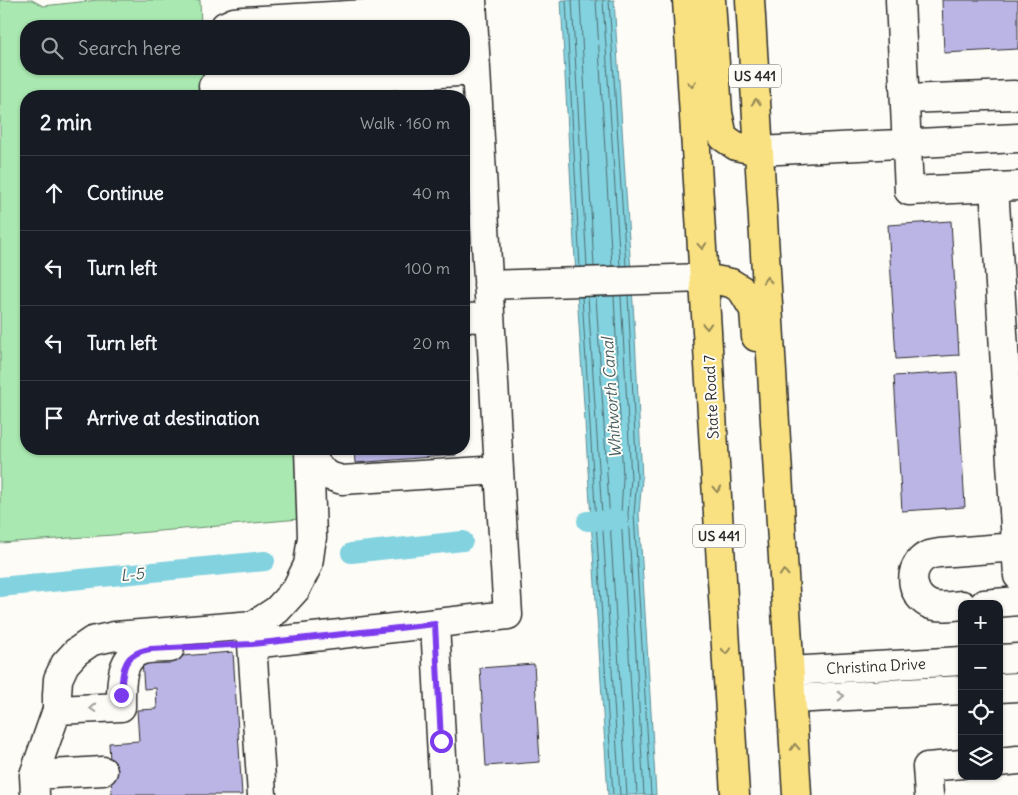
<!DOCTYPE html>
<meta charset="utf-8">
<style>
body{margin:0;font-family:Delius,sans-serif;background:#20242c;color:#f1f3f6}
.controls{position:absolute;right:15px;bottom:15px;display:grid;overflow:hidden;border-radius:10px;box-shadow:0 1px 4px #0004}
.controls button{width:45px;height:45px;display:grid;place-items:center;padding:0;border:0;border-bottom:1px solid #363941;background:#171b24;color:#f1f3f6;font:25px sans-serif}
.stop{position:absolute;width:15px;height:15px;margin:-11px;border:4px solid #7c3aed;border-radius:50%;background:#fff}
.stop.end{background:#7c3aed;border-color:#fff;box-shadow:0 1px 5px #0008}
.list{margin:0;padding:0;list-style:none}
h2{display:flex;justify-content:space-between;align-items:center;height:65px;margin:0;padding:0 20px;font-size:21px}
h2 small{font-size:16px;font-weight:400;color:#9ea1a6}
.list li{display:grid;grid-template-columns:32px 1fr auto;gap:15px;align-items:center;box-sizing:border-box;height:75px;padding:0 20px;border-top:1px solid #363941}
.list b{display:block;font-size:19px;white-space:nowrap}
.list em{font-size:16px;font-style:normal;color:#9ea1a6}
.icon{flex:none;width:28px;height:28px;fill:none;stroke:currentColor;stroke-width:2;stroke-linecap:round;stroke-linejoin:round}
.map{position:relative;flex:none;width:1018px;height:795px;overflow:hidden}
.search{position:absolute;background:#171b24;box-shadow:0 1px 4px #0004;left:20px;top:20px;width:450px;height:55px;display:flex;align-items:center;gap:12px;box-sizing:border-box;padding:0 18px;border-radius:20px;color:#9ea1a6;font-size:19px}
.panel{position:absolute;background:#171b24;box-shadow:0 1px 4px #0004;left:20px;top:90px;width:450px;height:365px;border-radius:20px}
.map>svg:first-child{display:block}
.green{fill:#a9e8b0;stroke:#6a8a6e}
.water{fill:#83d2df;stroke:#608f97}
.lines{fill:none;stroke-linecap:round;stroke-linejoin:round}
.shore{stroke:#4e6e73;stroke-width:1}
.canal{stroke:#83d2df;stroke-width:20}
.building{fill:#bbb5e6;stroke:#2b2b2b}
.minor-casing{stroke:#2b2b2b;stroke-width:31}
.major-casing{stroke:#2b2b2b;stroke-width:31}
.minor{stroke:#fdfcf7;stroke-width:28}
.major{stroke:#f9e181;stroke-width:28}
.oneway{stroke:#928656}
.oneway2{stroke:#9e9e9b}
.route{stroke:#7c3aed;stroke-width:6}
.labels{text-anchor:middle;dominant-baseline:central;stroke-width:4;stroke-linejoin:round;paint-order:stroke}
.shield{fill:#fdfcf7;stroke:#6a6a68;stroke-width:1}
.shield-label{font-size:14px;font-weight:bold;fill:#2b2b2b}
.street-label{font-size:15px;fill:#2b2b2b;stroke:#fdfcf7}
.water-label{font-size:16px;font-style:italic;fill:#455d61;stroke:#fdfcf7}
</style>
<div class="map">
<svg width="1018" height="795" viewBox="0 0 1018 795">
<rect width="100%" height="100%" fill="#fdfcf7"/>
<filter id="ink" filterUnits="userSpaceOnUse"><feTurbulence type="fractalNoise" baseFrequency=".02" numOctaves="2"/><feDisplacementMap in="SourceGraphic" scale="10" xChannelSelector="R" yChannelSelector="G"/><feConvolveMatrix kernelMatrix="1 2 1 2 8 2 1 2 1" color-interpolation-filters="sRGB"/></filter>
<g filter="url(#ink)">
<path class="green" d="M0,0H32L43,6L98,0H200L201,26H26V69H203L204,96H26V449H296L300,519L113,535L0,543Z"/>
<path class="water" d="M561,0H614L635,336L642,479L639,513L656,795H608L574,243Z"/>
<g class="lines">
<path class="shore" d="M566,0L580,267
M572,0L587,267
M580,0L594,267
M596,0L612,266
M603,0L620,266
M609,0L626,266
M628,295L637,478L634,514L651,795
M614,296L623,478L621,514L637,795
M621,296L631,478L628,514L644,795
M582,297L613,795
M588,297L620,795
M596,297L627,795"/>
<path class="canal" d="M587,521L618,520
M351,553L463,541
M0,587L265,561"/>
</g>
<path class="building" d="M942,0H1018V49L944,53Z
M434,92V96H320Z
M951,221L959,355L896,359L888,225Z
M957,372L965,507L902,511L894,376Z
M354,449H456V455L355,463Z
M233,652L242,795H112L109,743L139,741L137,710L157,709L156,688L144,689L142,659Z
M534,664L540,762L486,766L480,668Z"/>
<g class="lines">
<defs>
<path id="minor" d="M900,0L909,191L1018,186
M225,26L234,22L244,21L472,8
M213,86L476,71
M905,99L1014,95
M759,151L1018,138
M994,187L1018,576
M488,285L704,278
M464,318L490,317
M309,449L316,464L326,475L342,480L499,470L472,0
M984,604L1018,601
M962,605C952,606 940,608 931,605C913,598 907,574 921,560C926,555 932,554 939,553L1016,547
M435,624L444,795
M999,659L1018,658
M790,671L962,661
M999,688L1018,687
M792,699L962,690
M57,710L121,707C121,687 119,656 143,650C151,648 161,648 170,648
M999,762L1018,760
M34,775L103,771
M35,795L34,775L57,710V695L58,679L65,664L76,652L92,641L115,636L254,625L277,610L296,589L308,565L312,537L309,450
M262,795L252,644L508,615L499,470
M929,795L927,767L962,764"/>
<path id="major" d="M687,0L735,795
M711,0L718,113L723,137L736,146L759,151
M750,0L797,795
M704,278L731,283L742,290L754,310L756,337"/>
</defs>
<use href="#minor" class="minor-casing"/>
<use href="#major" class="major-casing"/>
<use href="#minor" class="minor"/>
<use href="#major" class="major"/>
</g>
<defs><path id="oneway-chevron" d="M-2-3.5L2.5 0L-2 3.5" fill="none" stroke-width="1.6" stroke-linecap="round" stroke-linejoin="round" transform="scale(1.25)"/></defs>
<g class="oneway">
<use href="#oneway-chevron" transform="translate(692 84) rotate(87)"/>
<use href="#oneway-chevron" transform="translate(756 102) rotate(-93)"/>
<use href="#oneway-chevron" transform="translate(702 246) rotate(86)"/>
<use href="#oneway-chevron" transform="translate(767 280) rotate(-93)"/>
<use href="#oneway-chevron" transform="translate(707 326) rotate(87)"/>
<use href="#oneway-chevron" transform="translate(717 489) rotate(87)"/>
<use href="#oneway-chevron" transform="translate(784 573) rotate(-93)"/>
<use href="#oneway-chevron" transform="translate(726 651) rotate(87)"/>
<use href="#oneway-chevron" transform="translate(795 747) rotate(-93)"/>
</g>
<g class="oneway2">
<use href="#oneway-chevron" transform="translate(841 696) rotate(-3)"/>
<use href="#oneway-chevron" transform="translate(93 708) rotate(177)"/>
</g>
</g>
<g class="lines" filter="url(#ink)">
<path class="route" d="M121,695C123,671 121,654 150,649L252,644L435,624L441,741"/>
</g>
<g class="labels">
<g class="shield">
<rect x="729" y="64.5" width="52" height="23" rx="4"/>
<rect x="693" y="524.5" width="52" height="23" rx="4"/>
</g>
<g class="shield-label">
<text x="755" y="76">US 441</text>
<text x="719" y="536">US 441</text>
</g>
<g class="street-label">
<text transform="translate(711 397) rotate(-93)">State Road 7</text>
<text transform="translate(876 666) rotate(-3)">Christina Drive</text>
</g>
<g class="water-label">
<text transform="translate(611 398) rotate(-94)">Whitworth Canal</text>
<text transform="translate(132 574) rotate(-6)">L-5</text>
</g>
</g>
</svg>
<div class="controls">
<button>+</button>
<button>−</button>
<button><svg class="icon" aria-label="locate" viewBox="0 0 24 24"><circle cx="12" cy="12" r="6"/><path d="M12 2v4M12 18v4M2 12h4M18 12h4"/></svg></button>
<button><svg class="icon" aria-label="layers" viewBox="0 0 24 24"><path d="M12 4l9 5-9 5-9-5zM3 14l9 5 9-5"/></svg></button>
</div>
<div class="stop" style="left:441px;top:741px"></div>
<div class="stop end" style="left:121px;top:695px"></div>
<div class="search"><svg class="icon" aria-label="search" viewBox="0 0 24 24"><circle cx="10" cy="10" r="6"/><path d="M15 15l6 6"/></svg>Search here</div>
<section class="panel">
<h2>2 min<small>Walk · 160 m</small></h2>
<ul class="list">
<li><svg class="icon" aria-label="ahead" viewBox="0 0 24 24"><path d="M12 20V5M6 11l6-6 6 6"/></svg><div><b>Continue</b></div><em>40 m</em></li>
<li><svg class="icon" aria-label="left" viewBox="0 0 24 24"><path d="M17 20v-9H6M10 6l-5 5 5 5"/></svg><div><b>Turn left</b></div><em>100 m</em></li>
<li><svg class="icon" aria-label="left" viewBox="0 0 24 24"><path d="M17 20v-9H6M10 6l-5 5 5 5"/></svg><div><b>Turn left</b></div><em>20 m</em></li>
<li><svg class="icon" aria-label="arrive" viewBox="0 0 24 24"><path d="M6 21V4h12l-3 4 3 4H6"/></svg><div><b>Arrive at destination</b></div></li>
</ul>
</section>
</div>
